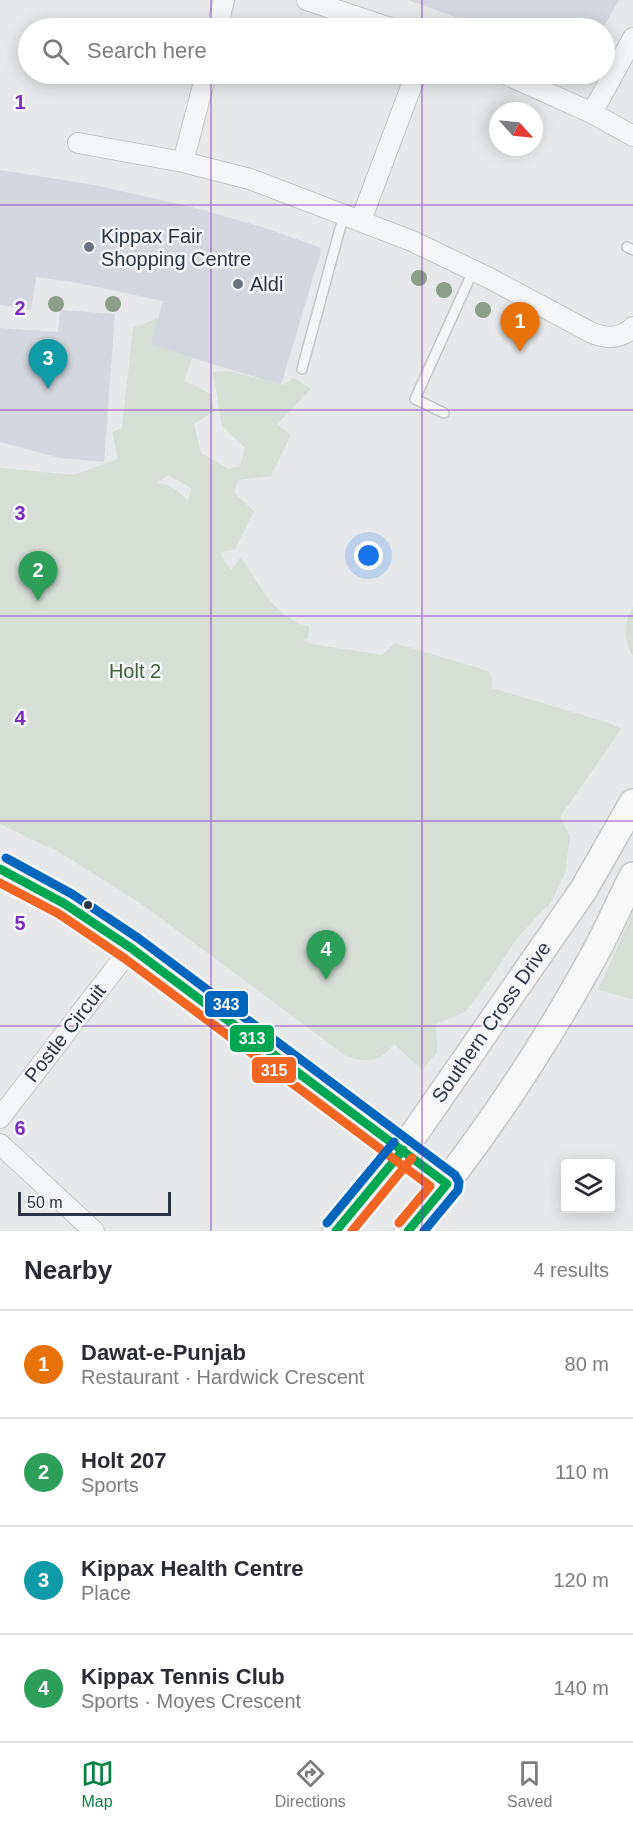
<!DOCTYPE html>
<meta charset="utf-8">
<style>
body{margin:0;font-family:Helvetica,sans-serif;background:#f7f7f7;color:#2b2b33}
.controls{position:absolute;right:18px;bottom:18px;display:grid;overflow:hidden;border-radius:6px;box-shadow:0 3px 15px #0003}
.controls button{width:54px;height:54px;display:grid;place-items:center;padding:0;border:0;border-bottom:2px solid #e1e1e2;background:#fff;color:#2b2b33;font:30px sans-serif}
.compass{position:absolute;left:489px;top:102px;width:54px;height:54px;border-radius:50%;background:#fff;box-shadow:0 3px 15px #0003;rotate:117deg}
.scale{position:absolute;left:18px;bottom:15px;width:153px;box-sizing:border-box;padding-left:6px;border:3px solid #2b3445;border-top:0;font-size:16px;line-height:21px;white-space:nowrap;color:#2b3445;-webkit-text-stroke:4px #f4f6f9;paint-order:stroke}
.you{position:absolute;left:369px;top:556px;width:21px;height:21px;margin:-15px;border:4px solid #fff;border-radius:50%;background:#1a73e8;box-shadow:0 0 0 9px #1a73e833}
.badge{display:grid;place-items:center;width:39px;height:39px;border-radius:50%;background:#0b8043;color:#fff;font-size:20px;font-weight:700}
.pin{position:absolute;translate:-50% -50px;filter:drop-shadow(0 2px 3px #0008)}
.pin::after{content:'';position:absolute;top:32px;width:21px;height:18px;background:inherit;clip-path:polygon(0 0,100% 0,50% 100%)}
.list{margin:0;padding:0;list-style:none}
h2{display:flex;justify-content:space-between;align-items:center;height:78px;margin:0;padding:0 24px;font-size:26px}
h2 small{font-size:20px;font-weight:400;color:#7c7c81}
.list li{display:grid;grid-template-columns:39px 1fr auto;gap:18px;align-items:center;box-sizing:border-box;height:108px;padding:0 24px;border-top:2px solid #e1e1e2}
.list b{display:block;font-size:22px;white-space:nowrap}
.list p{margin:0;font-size:20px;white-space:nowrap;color:#7c7c81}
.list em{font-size:20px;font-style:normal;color:#7c7c81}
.icon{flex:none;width:33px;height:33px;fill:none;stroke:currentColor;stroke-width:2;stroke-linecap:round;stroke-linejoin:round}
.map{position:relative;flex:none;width:633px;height:1231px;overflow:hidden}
.search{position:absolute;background:#fff;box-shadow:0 3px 15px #0003;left:18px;right:18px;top:18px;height:66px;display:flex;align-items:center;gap:15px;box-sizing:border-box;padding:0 21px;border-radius:33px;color:#7c7c81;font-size:22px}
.sheet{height:510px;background:#fff}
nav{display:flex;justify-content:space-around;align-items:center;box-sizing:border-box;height:84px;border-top:2px solid #e1e1e2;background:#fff;font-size:16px;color:#7c7c81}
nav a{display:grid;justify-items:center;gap:3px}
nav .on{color:#0b8043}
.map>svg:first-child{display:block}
.built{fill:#d4d7dd}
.green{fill:#d6ded6;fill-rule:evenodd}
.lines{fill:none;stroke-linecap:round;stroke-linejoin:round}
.lane-casing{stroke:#c4c6c8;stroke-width:12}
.street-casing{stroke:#c4c6c8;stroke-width:22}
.secondary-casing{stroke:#c4c6c8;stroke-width:30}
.lane{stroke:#f5f6f7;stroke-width:9}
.street{stroke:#f5f6f7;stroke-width:20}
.secondary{stroke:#f8f8f8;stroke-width:27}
.bus-1-casing{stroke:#f4f6f9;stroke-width:14}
.bus-2-casing{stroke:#f4f6f9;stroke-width:14}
.bus-3-casing{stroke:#f4f6f9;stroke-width:14}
.bus-1{stroke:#00a651;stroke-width:9}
.bus-2{stroke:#f26522;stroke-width:9}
.bus-3{stroke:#0065bd;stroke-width:9}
.tree{fill:#8a9e88}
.grid{fill:none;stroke:#7b2cbf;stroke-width:1.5;stroke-opacity:0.55}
.poi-dot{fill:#6c737f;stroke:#f4f6f9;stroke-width:2}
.bus-dot{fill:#2b3445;stroke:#f4f6f9;stroke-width:2}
.labels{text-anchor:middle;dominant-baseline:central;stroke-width:5;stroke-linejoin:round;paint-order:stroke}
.poi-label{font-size:20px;fill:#2b3445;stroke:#f4f6f9;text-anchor:start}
.park-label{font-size:20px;fill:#3f6138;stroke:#f4f6f9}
.street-label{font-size:20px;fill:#2b3445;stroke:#f4f6f9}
.grid-label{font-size:20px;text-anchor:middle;font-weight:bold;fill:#7b2cbf;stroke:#f4f6f9;stroke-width:5;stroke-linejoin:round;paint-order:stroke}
.line-badge{stroke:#f4f6f9;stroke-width:2}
.badge-label{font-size:16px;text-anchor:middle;font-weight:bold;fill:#fff}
</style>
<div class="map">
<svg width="633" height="1231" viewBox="0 0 633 1231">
<rect width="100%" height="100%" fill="#e6e8ea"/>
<path class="built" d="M408,0H619L603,28H481L450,15Z
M0,170L94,185L192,207L262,227L322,248L281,385L150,345L163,301L73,282L36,277L31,310L0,305Z
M60,310L115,314L104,462L60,458L0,442V328L58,332Z"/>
<path class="green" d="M158,318L150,345L192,358L184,381L211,394L214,411L194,424L201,453L229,469L240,466L245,448L222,426L213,372L229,371L283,385L294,378L311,389L277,424L291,435L271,476L238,480L234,493L254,511L235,549L220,553L231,570L241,557C259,585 274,617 309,627L308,638L303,641L312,644L382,655L395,643L488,671L492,678V688L609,723L621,729L560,817L570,836L565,873L551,902L517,938L490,979L466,1011L436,1024L437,1052L422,1070L394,1044C379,1063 367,1063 346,1056L143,905L59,852L0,824V468L74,475L118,459L112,432L122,428L133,328ZM168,475L191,488L188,501C179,491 171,485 157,483Z
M633,607V656C624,642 623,622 633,607Z
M633,912V999L598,990Z"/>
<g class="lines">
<defs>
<path id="lane" d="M627,247L633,250
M302,369L344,214
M444,413L415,399L473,271"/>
<path id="street" d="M307,0L390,28
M217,28L224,0
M505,74L592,113L633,136
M592,113L633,38
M78,143L183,162L250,179L412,241L489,278L592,333C607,339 621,339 633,327
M183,162L206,74
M361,220L416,74
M0,869L65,904L131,948L447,1184
M0,1118L131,948
M0,1144L94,1231"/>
<path id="secondary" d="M336,1231L403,1150L584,889L633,803
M408,1231C476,1148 536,1060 588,966C605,937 618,906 633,876"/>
</defs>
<use href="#lane" class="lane-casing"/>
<use href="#street" class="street-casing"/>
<use href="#secondary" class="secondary-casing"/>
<use href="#lane" class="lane"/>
<use href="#street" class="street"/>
<use href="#secondary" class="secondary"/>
<defs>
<path id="bus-1" d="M0,869L65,904L131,948L447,1184L408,1231
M336,1231L403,1150"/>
<path id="bus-2" d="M0,883L59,914L124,958L430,1186L399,1223
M352,1231L412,1158"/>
<path id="bus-3" d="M6,858L72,894L138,938L455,1175L459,1182L458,1190L424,1231
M327,1223L394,1142"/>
</defs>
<use href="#bus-1" class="bus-1-casing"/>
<use href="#bus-2" class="bus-2-casing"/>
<use href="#bus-3" class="bus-3-casing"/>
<use href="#bus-1" class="bus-1"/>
<use href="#bus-2" class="bus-2"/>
<use href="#bus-3" class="bus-3"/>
</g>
<g class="tree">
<circle cx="419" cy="278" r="8"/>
<circle cx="444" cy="290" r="8"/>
<circle cx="56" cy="304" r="8"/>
<circle cx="113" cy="304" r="8"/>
<circle cx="483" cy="310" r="8"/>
</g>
<path class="grid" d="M211,0V28M422,0V28M211,74V1231M422,74V1231M0,205H633M0,410H633M0,616H633M0,821H633M0,1026H633"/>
<g class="poi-dot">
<circle cx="89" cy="247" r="6"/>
<circle cx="238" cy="284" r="6"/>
</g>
<circle class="bus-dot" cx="88" cy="905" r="5"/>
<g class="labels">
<g class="poi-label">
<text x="101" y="236">Kippax Fair<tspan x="101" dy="23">Shopping Centre</tspan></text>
<text x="250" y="284">Aldi</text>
</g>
<g class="park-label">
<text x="135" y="671">Holt 2</text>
</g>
<g class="street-label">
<text transform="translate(491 1022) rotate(-55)">Southern Cross Drive</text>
<text transform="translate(65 1033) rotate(-52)">Postle Circuit</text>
</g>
</g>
<g class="grid-label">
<text x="20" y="109">1</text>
<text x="20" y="315">2</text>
<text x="20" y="520">3</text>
<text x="20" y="725">4</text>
<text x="20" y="930">5</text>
<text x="20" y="1135">6</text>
</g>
<g class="line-badge">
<rect x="204" y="990" width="45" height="28" rx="6" fill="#0065bd"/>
<rect x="229" y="1024" width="46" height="29" rx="6" fill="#00a651"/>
<rect x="251" y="1056" width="46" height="28" rx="6" fill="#f26522"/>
</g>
<g class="badge-label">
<text x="226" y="1010">343</text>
<text x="252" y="1044">313</text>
<text x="274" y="1076">315</text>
</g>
</svg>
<div class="controls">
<button><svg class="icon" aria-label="layers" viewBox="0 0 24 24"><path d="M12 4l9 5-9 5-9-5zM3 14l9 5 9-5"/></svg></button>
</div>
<svg class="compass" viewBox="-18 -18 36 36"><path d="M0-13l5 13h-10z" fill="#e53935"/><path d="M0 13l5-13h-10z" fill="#7c7c81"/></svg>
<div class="scale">50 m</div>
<div class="you"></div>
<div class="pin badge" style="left:520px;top:352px;background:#e8710a">1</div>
<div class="pin badge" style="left:38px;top:601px;background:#2e9e5b">2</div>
<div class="pin badge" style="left:48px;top:389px;background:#0f9aa8">3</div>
<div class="pin badge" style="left:326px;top:980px;background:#2e9e5b">4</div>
<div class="search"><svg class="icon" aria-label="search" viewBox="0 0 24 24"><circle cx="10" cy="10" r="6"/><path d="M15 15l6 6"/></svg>Search here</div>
</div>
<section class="sheet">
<h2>Nearby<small>4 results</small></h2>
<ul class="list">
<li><span class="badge" style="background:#e8710a">1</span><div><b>Dawat-e-Punjab</b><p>Restaurant · Hardwick Crescent</p></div><em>80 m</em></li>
<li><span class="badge" style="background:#2e9e5b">2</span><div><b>Holt 207</b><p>Sports</p></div><em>110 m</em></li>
<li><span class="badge" style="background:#0f9aa8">3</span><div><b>Kippax Health Centre</b><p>Place</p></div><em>120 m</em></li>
<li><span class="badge" style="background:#2e9e5b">4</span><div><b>Kippax Tennis Club</b><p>Sports · Moyes Crescent</p></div><em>140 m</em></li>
</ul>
</section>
<nav>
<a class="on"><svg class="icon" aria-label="map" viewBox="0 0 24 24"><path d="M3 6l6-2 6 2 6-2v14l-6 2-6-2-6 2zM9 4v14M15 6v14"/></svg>Map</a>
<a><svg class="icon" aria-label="directions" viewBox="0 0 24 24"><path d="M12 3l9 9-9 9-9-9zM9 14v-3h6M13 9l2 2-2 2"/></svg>Directions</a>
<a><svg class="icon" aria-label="saved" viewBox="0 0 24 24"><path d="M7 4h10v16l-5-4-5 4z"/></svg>Saved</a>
</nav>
